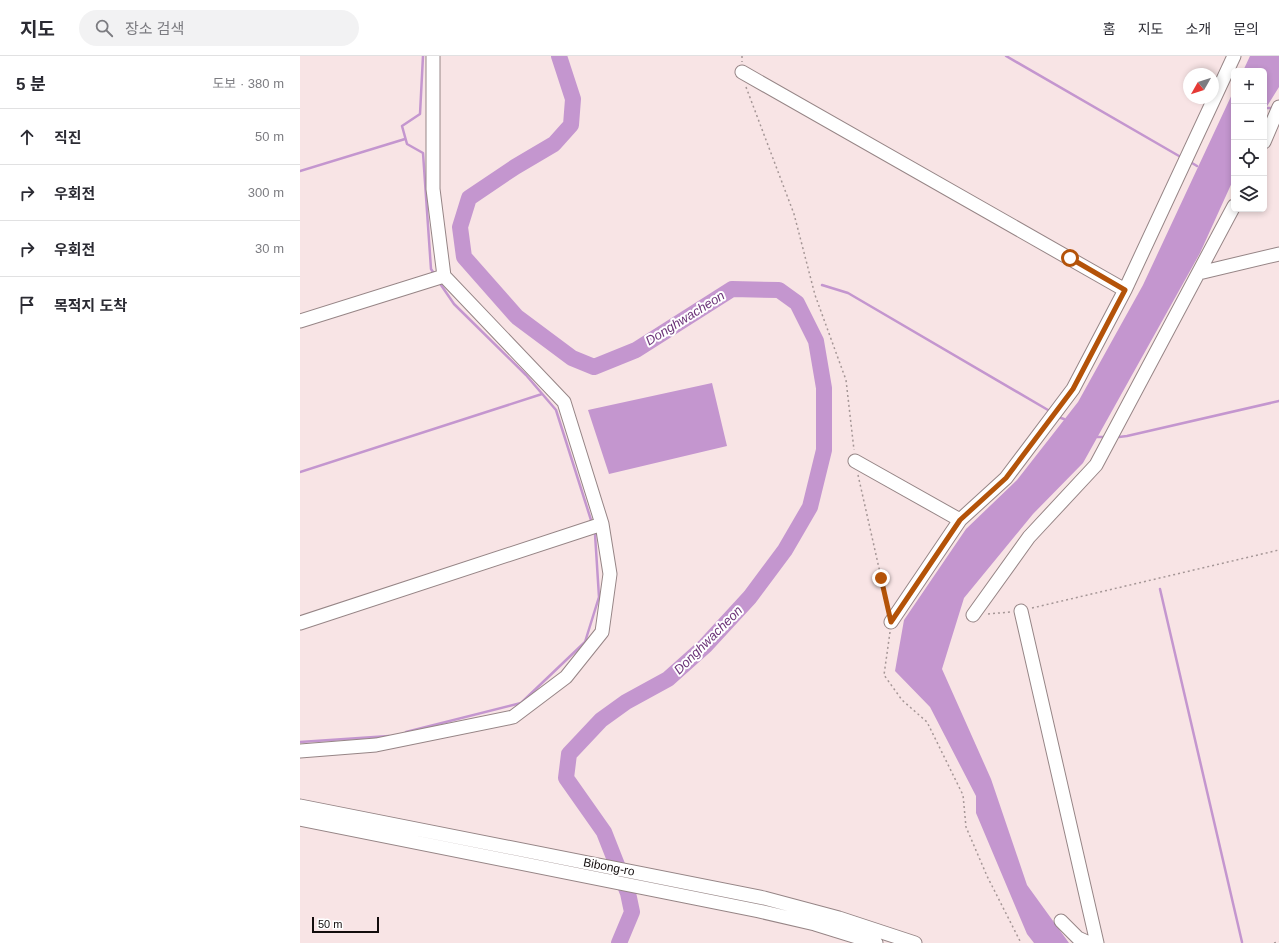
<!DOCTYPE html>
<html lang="ko">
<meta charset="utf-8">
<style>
body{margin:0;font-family:Arial,"Noto Sans KR",sans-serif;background:#f2f2f3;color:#2b2b33}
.controls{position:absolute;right:12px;top:12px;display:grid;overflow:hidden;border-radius:6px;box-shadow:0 2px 6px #0003}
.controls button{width:36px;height:36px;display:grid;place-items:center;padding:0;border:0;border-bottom:1px solid #e1e1e2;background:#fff;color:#2b2b33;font:20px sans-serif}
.compass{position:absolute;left:883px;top:12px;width:36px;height:36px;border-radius:50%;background:#fff;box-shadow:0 2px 6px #0003;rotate:231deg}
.scale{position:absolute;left:12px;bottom:10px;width:67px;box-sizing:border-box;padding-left:4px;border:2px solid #120c0c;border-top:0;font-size:11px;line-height:14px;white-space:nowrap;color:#120c0c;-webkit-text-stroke:3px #fff;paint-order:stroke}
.stop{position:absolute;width:12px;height:12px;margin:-9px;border:3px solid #b45309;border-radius:50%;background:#fff}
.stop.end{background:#b45309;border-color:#fff;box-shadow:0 1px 4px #0008}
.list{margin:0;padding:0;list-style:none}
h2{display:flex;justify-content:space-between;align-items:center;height:52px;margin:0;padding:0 16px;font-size:17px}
h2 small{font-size:13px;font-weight:400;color:#7c7c81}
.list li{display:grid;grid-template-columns:26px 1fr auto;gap:12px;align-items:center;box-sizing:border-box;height:56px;padding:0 16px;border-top:1px solid #e1e1e2}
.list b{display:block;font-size:15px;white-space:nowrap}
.list em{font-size:13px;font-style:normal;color:#7c7c81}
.icon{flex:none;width:22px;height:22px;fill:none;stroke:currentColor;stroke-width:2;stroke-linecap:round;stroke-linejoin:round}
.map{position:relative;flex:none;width:979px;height:887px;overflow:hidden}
header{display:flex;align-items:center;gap:24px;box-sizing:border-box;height:56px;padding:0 20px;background:#fff;border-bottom:1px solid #e1e1e2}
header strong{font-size:19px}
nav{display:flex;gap:22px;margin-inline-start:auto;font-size:14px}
.search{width:280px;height:36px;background:#f2f2f3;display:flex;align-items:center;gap:10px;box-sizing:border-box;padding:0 14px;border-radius:22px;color:#7c7c81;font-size:15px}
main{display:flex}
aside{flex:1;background:#fff}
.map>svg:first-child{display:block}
.water{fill:#c496cf}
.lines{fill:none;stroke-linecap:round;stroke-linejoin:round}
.stream{stroke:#c496cf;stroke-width:2.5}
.river{stroke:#c496cf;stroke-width:16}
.minor-casing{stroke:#968586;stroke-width:15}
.path{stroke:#a59696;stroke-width:1.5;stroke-dasharray:2 3;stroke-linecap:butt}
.minor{stroke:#fff;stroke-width:13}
.route{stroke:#b45309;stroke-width:5}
.labels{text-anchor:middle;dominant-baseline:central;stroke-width:4;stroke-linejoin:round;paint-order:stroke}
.street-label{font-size:12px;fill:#120c0c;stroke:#fff}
.water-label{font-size:13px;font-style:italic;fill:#6b3378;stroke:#fff}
</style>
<header>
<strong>지도</strong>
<div class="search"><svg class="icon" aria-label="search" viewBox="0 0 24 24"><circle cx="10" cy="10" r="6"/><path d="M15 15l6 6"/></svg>장소 검색</div>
<nav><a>홈</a><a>지도</a><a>소개</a><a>문의</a></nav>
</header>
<main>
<aside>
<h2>5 분<small>도보 · 380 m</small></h2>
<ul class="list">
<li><svg class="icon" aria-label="ahead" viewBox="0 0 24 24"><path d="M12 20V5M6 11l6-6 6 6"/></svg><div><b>직진</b></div><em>50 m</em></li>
<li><svg class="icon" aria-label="right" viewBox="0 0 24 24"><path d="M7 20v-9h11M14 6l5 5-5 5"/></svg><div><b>우회전</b></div><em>300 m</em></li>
<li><svg class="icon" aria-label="right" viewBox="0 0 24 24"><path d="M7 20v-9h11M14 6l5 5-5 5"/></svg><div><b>우회전</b></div><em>30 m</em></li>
<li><svg class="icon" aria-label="arrive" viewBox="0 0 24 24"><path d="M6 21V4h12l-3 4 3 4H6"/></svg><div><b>목적지 도착</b></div></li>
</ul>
</aside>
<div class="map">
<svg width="979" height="887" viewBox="0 0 979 887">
<rect width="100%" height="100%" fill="#f8e4e5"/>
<path class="water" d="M950,0H979V31L964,55V15H943Z
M934,34V122L900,197L783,407L733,458L664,542L642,613L691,723L727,829L769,887H734L727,878L676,757V740L630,651L595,615L604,564L666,473L717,424L778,346L843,229Z
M412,327L427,390L309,418L288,354Z"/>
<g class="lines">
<path class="stream" d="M123,0L120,58L102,70L107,88L123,97L131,213L133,216
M706,0L879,100
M965,52H971
M892,107L897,110
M0,115L105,83
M141,229L154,248L226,319L256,354L291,464
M522,229L548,237L748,354
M761,362L764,363
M797,381H803
M819,381L827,380L979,345
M0,416L242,338
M860,533L942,886
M106,676L221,647L285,586L299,541L295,478
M0,686L89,680"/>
<path class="river" d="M259,0L273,43L271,69L254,88L215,111L169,142L160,171L164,201L217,261L272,302L294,311L336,294L432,233L479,234L497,247L516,285L524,332V394L510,451L485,494L450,541L405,590L368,623L326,646L301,664L269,698L266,722L304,776L328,837L332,856L319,887"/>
<defs>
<path id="minor" d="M442,16L825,234
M964,86L979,51
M899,217L979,198
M0,265L144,220
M555,405L660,464
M721,555L797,887
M673,559L729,481L796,409L934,150
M591,566L660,464L706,422L773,333L825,234L934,0
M0,567L302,468
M0,695L76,689L213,661L266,621L302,576L310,518L302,468L264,346L144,220L133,133V0
M0,750L464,842L539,862L615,887
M0,763L459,855L515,868L576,887
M761,865L778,882L789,887"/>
</defs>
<use href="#minor" class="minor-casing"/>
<path class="path" d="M442,0V6
M446,31L494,158L515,239L546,324L554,394
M558,419L588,552
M732,552L979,494
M688,558L710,556
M590,576L584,619L602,644L627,666L663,739L666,771L687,820L721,887
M974,887L979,886"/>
<use href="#minor" class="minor"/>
</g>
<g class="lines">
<path class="route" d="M581,522L591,566L660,464L706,422L773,333L825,234L770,202"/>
</g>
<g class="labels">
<g class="street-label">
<text transform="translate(309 811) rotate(11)">Bibong-ro</text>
</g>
<g class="water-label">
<text transform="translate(385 262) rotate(-32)">Donghwacheon</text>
<text transform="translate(408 584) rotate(-45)">Donghwacheon</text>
</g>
</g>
</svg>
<div class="controls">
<button>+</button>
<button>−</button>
<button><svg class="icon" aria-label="locate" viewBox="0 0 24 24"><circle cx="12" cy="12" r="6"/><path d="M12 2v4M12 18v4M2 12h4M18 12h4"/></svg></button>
<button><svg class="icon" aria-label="layers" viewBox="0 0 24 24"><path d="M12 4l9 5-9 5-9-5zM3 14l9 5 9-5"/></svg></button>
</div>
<svg class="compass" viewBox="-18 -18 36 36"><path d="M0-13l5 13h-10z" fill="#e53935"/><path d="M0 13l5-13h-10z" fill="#7c7c81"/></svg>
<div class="scale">50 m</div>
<div class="stop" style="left:770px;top:202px"></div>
<div class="stop end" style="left:581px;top:522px"></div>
</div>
</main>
